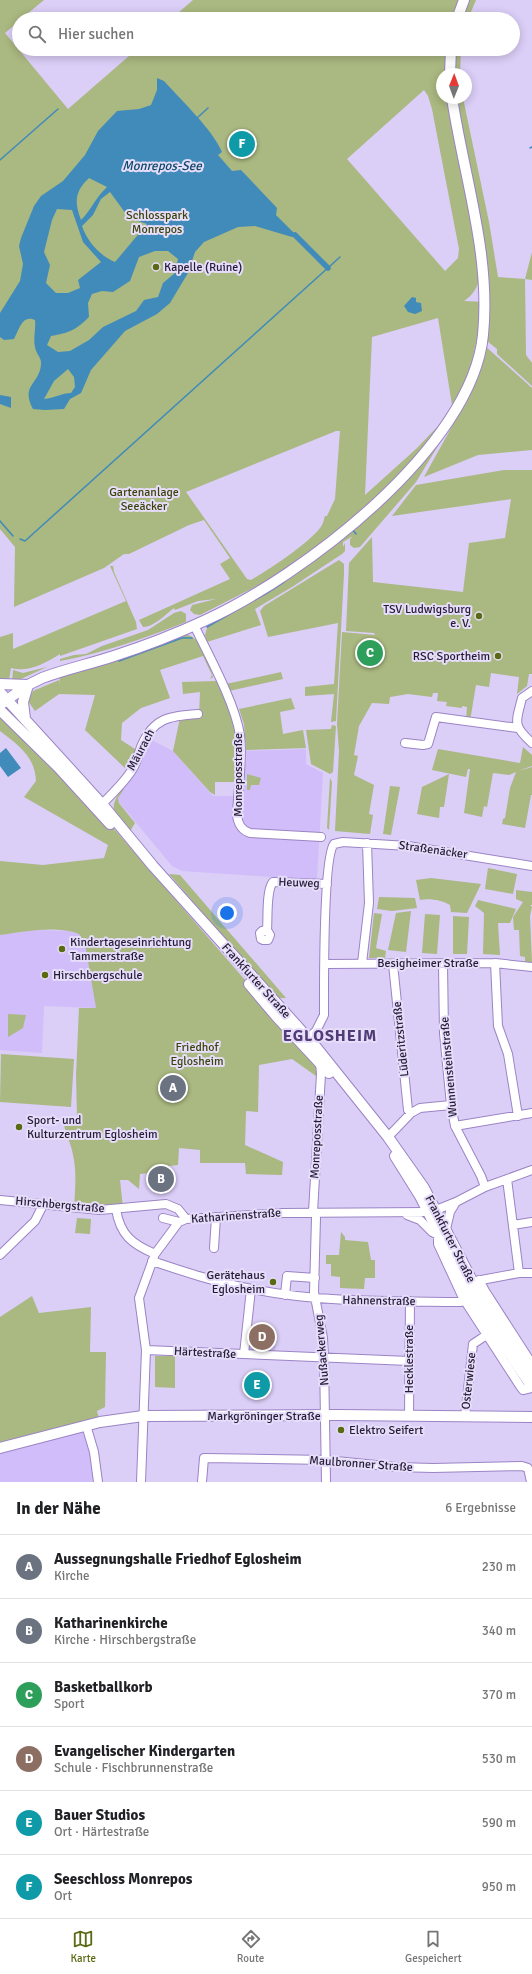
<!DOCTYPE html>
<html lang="de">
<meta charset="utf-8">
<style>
body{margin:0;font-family:Signika,sans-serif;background:#f2f2f2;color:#202124}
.compass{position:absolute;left:436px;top:68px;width:36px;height:36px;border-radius:50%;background:#fff;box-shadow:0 2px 10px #0003;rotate:1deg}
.you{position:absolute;left:227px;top:913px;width:14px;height:14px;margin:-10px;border:3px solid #fff;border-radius:50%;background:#1a73e8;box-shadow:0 0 0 6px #1a73e833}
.badge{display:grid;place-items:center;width:26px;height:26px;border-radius:50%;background:#5a6a13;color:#fff;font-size:13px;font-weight:700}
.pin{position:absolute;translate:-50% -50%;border:2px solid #fff;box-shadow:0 1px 4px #0006}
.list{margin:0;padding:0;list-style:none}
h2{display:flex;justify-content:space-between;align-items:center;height:52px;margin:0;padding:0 16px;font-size:17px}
h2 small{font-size:13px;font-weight:400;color:#757577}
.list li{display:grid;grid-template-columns:26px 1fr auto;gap:12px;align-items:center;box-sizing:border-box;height:64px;padding:0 16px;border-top:1px solid #e0e0e0}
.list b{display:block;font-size:15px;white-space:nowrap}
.list p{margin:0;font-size:13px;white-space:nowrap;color:#757577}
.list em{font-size:13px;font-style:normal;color:#757577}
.icon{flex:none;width:22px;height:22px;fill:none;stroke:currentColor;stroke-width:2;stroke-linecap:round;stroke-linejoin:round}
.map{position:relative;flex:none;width:532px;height:1482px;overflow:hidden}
.search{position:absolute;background:#fff;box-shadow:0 2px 10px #0003;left:12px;right:12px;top:12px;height:44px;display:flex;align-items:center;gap:10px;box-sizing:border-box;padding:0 14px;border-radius:22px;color:#757577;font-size:15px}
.sheet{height:436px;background:#fff}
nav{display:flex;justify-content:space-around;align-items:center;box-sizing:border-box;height:56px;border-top:1px solid #e0e0e0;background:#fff;font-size:11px;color:#757577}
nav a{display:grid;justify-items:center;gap:2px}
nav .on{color:#5a6a13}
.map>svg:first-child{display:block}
.built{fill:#d1bdf9}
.green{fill:#aab881;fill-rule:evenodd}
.water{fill:#408bba;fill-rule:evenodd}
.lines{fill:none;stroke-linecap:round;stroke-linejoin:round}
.stream{stroke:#408bba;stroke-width:1.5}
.canal{stroke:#408bba;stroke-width:5.5}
.minor-casing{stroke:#9b84c5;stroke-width:10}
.major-casing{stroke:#9b84c5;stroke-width:12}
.minor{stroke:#fff;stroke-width:8}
.major{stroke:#fff;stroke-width:10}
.poi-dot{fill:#5a6a13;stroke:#e6ddfa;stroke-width:1.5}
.labels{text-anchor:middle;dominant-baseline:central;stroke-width:4;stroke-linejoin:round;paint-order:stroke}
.park-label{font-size:12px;fill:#3a4409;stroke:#e6ddfa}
.poi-label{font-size:12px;fill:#261c36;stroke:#e6ddfa;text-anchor:start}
.street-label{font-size:12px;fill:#261c36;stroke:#e6ddfa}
.water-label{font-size:13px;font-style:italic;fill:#0d4869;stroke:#e6ddfa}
.district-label{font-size:16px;font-weight:bold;letter-spacing:1px;fill:#523c77;stroke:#e6ddfa}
</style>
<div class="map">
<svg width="532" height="1482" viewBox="0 0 532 1482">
<rect width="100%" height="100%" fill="#dbcef7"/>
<path class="built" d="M150,739L173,751L213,796H239L242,751L306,749V764L323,773L317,880L182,871L172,866L119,802L118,798L138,765Z
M36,930L69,931L79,934L85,944L96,1008L44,1006L42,1053L0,1050V935Z
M250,1327L276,1330L275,1353L250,1351L248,1344Z
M86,1425L98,1482H0V1448Z"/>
<path class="green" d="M0,0H44L21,19H19V21L5,33L68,109L137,49H461L460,74H442V98H463L489,222L498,277L525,279L532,252V280L525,279L526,355L532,363V386L497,354V349L487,341L489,321L488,280L480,279C476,289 473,295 464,301L485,302L465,393L394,486L318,547L271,579L200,615L194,614L190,610L192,605L216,599L198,601L175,610L174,608C166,614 154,627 143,627L139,620L230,579L220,564L230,558L204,520L189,525L129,554H124L104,568L14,607L15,547L0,529ZM424,90L428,96L432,109L459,249L458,258L445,271L347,159ZM438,318L452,405L439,425L416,449L365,495L372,337ZM336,431H340L335,499L327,516H325C324,519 323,523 322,525C314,540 267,571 251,580L247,579L186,492Z
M193,0H476L468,19H171Z
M485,346L532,388V450L478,455L424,477C449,432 471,396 485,346Z
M447,431L416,482L360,547L354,548L350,545V539L353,536L343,542V547L345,543V551L342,554L292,587L255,609L261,625L207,642L205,635L208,625L237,609L413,471Z
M504,470H532V674H529L527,686L517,694L519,677L491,673L489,687L476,685L470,721L466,720L467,707L462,706V708L446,706L447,702L437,701L438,693H433L432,697L408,694L390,697L389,704L372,703L359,726L354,755L358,756L354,775L374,785L369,814L373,815L370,834L335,831L339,751L337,724L342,632L375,635L374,633L346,631L349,563L372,537L373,582L463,592L469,543L505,538L511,499L392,516L416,485Z
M339,560L344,564V574L336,721L331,722L334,694L305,696V687L334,684L338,623L268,637L260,611L264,606Z
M110,566H113L114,572L136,622L137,629L60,656V654C46,663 27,673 11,668L9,680L0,679V637L13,633V649L126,601Z
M181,611L186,614V622C145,638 104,653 60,661V659L74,655L86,654L102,646L148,630L174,613Z
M186,635C200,635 210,664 213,677L210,679L212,675L203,656L160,670L170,698L141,708L122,723L121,740L138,751L125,768L85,730L95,695L59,694L35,711L28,701L33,691L59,680V685L60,675Z
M47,667L12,683L13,670L23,673Z
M281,672L283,679L229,691L226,684Z
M217,681C232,715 245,745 234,782H215V795L210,792L173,751L180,718L199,716L200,692L183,694L182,682Z
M291,698L295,709L280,712L283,734L303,730L306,748L246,750L244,724L239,709Z
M0,710L97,809L276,1016L320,1062L316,1076L292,1059L259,1065L258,1112L246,1111L245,1145L283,1162L282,1175L246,1174L245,1163H200V1150L179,1148L178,1165L160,1167V1172L140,1174L139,1189L128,1180H120L123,1208H74C75,1190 77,1172 73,1155C71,1142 64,1132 63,1118L77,1117L76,1075L79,1008H96L85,944L79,934C55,925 25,932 0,935V861L43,865L104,858L108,845L24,797L36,781C35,756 18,745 0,731Z
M332,725L336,726L333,772L330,774L311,764L306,730L331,729Z
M523,747L532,755V766L518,771L532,767V795H531L525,828L502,824L503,819L505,818L510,788L516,772L509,775L493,773L487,807L484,806L482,817L464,813L470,769H468L466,777L432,770L438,749L520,763Z
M247,774L261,778L259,785H251L250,790H247Z
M449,774L444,807H440L439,818L417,814L422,787Z
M330,778L332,782L329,830L327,828Z
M390,786L400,787L391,835L383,834Z
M122,788L124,789L118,798L119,803L135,823L129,833C114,811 107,812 122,788Z
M488,868L517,874L513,894L485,889Z
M169,874L180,875L286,998H276Z
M431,878L481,884L467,913L451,912L450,905C442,900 429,898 420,900L416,880Z
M516,890L532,892V905H530L532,907L530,916L532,963L525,962V957L520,956L519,930H514L513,917L523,902L516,899Z
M379,897L415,898L417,908L392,911L377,909Z
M478,900L516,909L510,923H498L500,955L483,954L484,913L475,906Z
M411,911L406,952L388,950L396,913Z
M374,913L382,914L376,948L386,951L385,958H369Z
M425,914L440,915L437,954L422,953Z
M453,916L469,917L467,954H453Z
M8,1014L26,1015L23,1028L8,1037Z
M1,1054L74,1059L71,1107L0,1102Z
M77,1218L91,1219L90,1234L75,1233Z
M341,1232L345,1237V1240L368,1242L371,1260H375V1278H365L364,1289L340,1288V1277L331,1276V1264H326V1255H339Z
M32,1296L39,1313L91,1307L90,1352H106L105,1407L97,1411L100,1422L0,1448V1317Z
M155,1356H175V1388L155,1387Z"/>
<path class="water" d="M157,78L164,81C181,100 213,130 222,152L218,155L232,171L241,170L277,208L276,215L296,235L292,237L255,226L238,227L204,242L195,252L188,273L170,303L157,314L125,331L91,370L81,393L70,399L64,409L45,410L33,409C20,385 40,384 41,364C42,358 36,354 35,347C33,339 36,329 35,320C22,314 19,330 14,339L4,340L0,337V313L20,281L23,264L19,246L21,238L34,206L41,196L63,181L85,155L98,131L117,111L139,109L151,105L157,90ZM89,178L107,187C95,198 92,209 81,220C74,202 75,191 89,178ZM110,192L129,218L147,224L115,262C100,256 87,241 82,226L93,215L101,199ZM57,209L72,210L83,242L101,262L78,280L80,288L68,293H56L46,283L50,265L44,252L52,220ZM155,251H168L178,259L175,273L163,283L158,297L144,300L136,311L103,327L89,340L70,351L58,352L47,345L51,336C69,333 76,330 89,317L88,303L92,294L102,291L113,292L130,281L139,257ZM68,369L74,377L75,387L71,393C62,393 54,398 44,399L54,381Z
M412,297L416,298V302L421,303L422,311L415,314L408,312L404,306Z
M0,395L11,397V408L0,404Z
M6,748L21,768L8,777L0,766V753Z"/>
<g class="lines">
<path class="stream" d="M197,118L208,108
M530,148L532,147
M0,160L58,109
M0,521L13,536
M352,529L356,534
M20,539L25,541L340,257
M207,627L267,593L284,582
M119,661L182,638H192"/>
<path class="canal" d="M295,235L328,268"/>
<defs>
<path id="minor" d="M194,625C209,656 235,703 240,735C243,761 238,789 237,815C238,824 241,830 250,833L321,837
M532,691L522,698C516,722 512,725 532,743
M405,743L423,745L428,744L436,717L518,728
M99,807C110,796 123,784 132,770C137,763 138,755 141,747C153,718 169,716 198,714
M267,930L262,931L260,933L261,939L263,940H268L270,935L267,930C268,919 266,890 273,882L327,884
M362,963L369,903L367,843
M495,963L498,1026L508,1054L518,1116
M325,964L495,963L532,967
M393,964L408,1110L411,1113L420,1108L451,1105
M443,964L444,1033L451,1105L455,1126L481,1176L485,1187
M305,1041L316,1031L324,1015C324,990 323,857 334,844L343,842L408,846L532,866
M455,1126L532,1113
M388,1137L411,1113
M507,1179L519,1273
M0,1200L100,1210L166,1204L178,1209L186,1219
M116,1209C120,1235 132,1244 155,1254
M436,1210L456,1202L485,1187L532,1170
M313,1212L321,1074L320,1062
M407,1215L420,1220L432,1232L438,1235V1244L463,1298L520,1386L523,1390L532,1388
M163,1218L179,1222
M316,1218L314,1292L323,1338L324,1358L326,1482
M513,1225L532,1222
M446,1229L450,1212L456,1202
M214,1248L216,1217
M0,1255L35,1221L43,1205
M152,1261C185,1272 218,1283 252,1289C321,1303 391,1301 461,1302L472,1299
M479,1280L485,1291L532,1364
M476,1281L519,1273H532
M285,1295L287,1276L315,1278
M146,1350L409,1361
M244,1354L251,1289
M409,1416L410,1301
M465,1417L473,1344L491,1332
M86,1425L94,1452L98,1482
M141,1482L146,1350L139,1298L155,1254L175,1227L179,1222L186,1219L283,1213L427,1212
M202,1482L204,1458L326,1460L396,1467L433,1468L522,1466L528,1468L531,1482"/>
<path id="major" d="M457,19L464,0
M450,74L451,49
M0,684L28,685
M0,692L102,804L153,866L316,1047L388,1137L424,1188L480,1296L532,1374
M0,705L28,685L42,678C66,669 90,664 114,656C145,646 176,634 206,620C302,576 472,448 483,335C491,255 464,177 452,98
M0,710L58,767L110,824
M25,719L23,702L28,685
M249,984L276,1016L329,1073
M395,1156L420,1196L472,1299L532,1387
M0,1448L100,1422L143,1416L338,1415L532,1417"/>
</defs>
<use href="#minor" class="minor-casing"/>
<use href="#major" class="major-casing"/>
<use href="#minor" class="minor"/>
<use href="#major" class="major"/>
</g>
<g class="poi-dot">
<circle cx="156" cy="267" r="4"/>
<circle cx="479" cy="616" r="4"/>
<circle cx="498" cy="656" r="4"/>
<circle cx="62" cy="949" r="4"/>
<circle cx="45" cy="975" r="4"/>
<circle cx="19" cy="1127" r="4"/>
<circle cx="273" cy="1282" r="4"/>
<circle cx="341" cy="1430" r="4"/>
</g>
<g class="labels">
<g class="park-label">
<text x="157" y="215">Schlosspark<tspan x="157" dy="14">Monrepos</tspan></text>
<text x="144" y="492">Gartenanlage<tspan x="144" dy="14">Seeäcker</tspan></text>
<text x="197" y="1047">Friedhof<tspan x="197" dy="14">Eglosheim</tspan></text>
</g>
<g class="poi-label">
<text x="164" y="267">Kapelle (Ruine)</text>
<text x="471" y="609" text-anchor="end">TSV Ludwigsburg<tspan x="471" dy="14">e. V.</tspan></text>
<text x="490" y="656" text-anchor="end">RSC Sportheim</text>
<text x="70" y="942">Kindertageseinrichtung<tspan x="70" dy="14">Tammerstraße</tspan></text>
<text x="53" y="975">Hirschbergschule</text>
<text x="27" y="1120">Sport- und<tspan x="27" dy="14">Kulturzentrum Eglosheim</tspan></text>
<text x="265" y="1275" text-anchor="end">Gerätehaus<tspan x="265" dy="14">Eglosheim</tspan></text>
<text x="349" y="1430">Elektro Seifert</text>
</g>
<g class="street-label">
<text transform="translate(141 750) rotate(-62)">Mäurach</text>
<text transform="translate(238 775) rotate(-90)">Monreposstraße</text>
<text transform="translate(433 850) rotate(8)">Straßenäcker</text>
<text transform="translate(299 883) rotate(2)">Heuweg</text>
<text x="428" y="963">Besigheimer Straße</text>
<text transform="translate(256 981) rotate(48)">Frankfurter Straße</text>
<text transform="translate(401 1039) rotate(-96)">Lüderitzstraße</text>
<text transform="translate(449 1067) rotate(-95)">Wunnensteinstraße</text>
<text transform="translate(317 1137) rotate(-87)">Monreposstraße</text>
<text transform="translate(60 1205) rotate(5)">Hirschbergstraße</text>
<text transform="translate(236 1216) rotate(-4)">Katharinenstraße</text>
<text transform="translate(450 1239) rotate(63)">Frankfurter Straße</text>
<text transform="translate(379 1301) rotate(1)">Hahnenstraße</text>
<text transform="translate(322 1350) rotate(-95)">Nußackerweg</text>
<text transform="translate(205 1353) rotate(3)">Härtestraße</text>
<text transform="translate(409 1359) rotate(-90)">Hecklestraße</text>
<text transform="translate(469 1381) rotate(-84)">Osterwiese</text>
<text x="264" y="1416">Markgröninger Straße</text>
<text transform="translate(361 1464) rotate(4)">Maulbronner Straße</text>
</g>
<g class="water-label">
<text x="162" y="166">Monrepos-See</text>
</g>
<g class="district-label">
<text x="330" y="1036">EGLOSHEIM</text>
</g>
</g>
</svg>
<svg class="compass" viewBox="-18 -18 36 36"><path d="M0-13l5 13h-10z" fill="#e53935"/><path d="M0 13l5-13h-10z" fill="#757577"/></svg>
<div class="you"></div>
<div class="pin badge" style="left:173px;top:1088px;background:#6b7280">A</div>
<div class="pin badge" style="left:161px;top:1179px;background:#6b7280">B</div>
<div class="pin badge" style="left:370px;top:653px;background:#2e9e5b">C</div>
<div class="pin badge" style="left:262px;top:1337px;background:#8d6e63">D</div>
<div class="pin badge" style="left:257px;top:1385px;background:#0f9aa8">E</div>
<div class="pin badge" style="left:242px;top:144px;background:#0f9aa8">F</div>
<div class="search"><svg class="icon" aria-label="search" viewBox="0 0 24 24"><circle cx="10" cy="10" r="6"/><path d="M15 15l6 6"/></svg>Hier suchen</div>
</div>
<section class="sheet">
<h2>In der Nähe<small>6 Ergebnisse</small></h2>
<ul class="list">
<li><span class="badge" style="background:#6b7280">A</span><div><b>Aussegnungshalle Friedhof Eglosheim</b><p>Kirche</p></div><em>230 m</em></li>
<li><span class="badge" style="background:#6b7280">B</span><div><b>Katharinenkirche</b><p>Kirche · Hirschbergstraße</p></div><em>340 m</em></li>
<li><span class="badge" style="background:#2e9e5b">C</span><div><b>Basketballkorb</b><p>Sport</p></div><em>370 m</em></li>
<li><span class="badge" style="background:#8d6e63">D</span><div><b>Evangelischer Kindergarten</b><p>Schule · Fischbrunnenstraße</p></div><em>530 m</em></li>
<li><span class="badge" style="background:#0f9aa8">E</span><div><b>Bauer Studios</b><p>Ort · Härtestraße</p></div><em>590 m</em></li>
<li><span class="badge" style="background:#0f9aa8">F</span><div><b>Seeschloss Monrepos</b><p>Ort</p></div><em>950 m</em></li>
</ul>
</section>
<nav>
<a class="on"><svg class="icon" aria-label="map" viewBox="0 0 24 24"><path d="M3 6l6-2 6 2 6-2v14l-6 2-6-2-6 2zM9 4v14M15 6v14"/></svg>Karte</a>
<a><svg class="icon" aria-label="directions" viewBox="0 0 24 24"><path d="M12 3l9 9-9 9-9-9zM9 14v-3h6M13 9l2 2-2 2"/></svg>Route</a>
<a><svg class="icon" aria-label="saved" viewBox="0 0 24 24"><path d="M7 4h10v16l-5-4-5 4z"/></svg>Gespeichert</a>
</nav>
